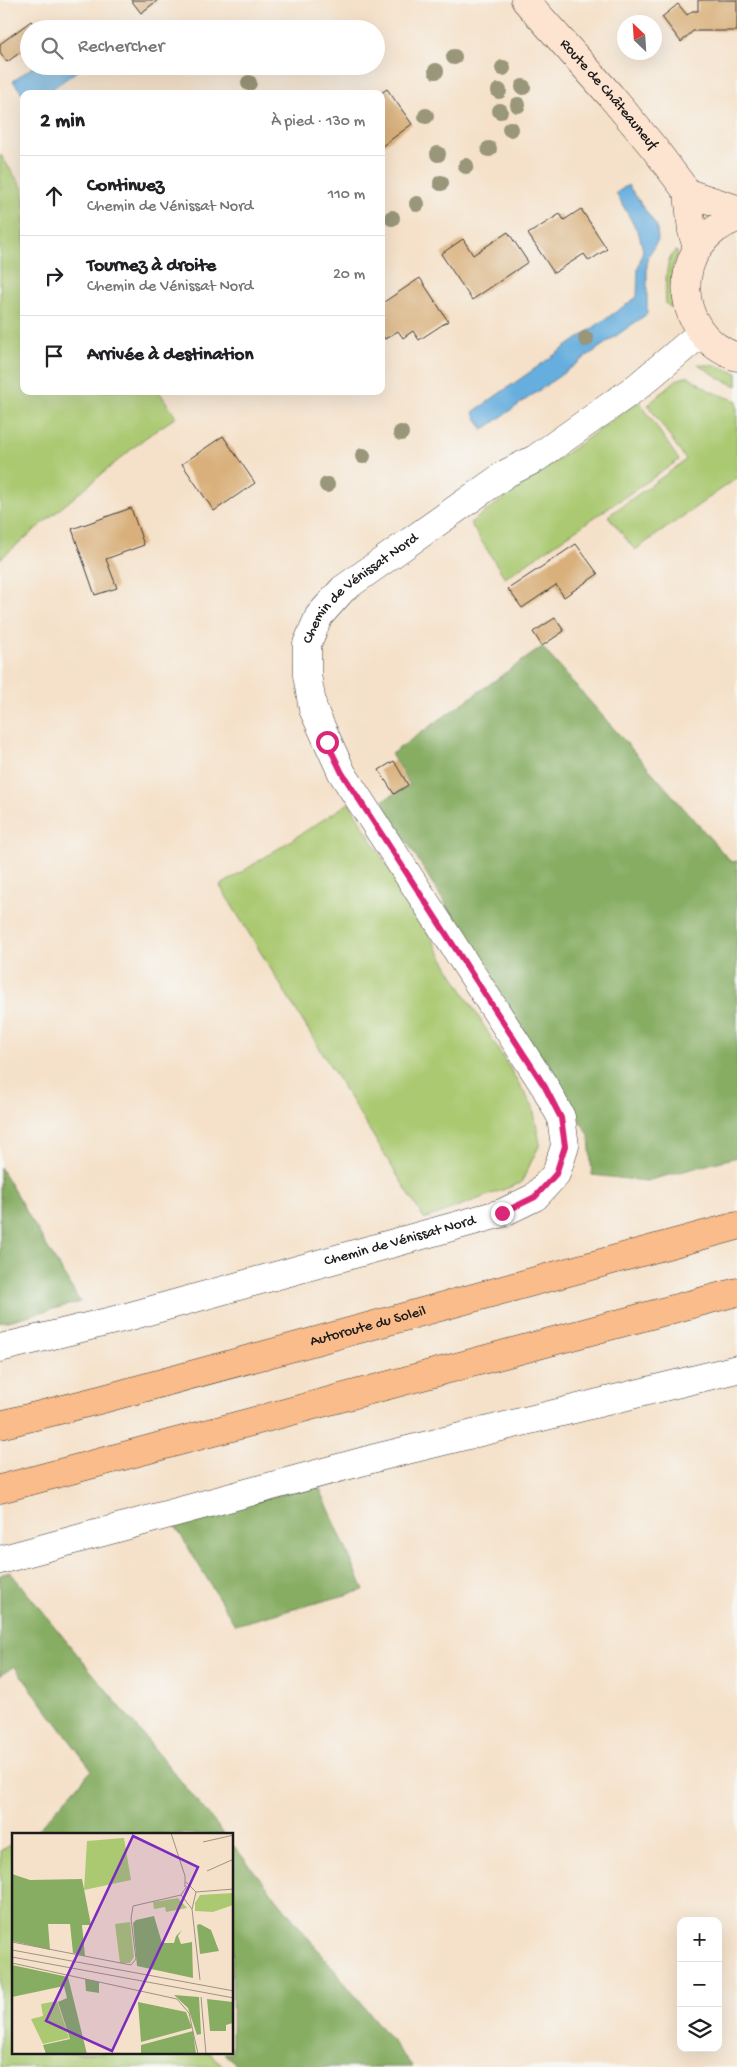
<!DOCTYPE html>
<html lang="fr">
<meta charset="utf-8">
<style>
body{margin:0;font-family:"Gochi Hand",sans-serif;background:#f6f6f6;color:#202124}
.controls{position:absolute;right:15px;bottom:15px;display:grid;overflow:hidden;border-radius:10px;box-shadow:0 5px 20px #0002}
.controls button{width:45px;height:45px;display:grid;place-items:center;padding:0;border:0;border-bottom:1px solid #e0e0e0;background:#fff;color:#202124;font:25px sans-serif}
.compass{position:absolute;left:617px;top:15px;width:45px;height:45px;border-radius:50%;background:#fff;box-shadow:0 5px 20px #0002;rotate:335deg}
.stop{position:absolute;width:15px;height:15px;margin:-11px;border:4px solid #db2777;border-radius:50%;background:#fff}
.stop.end{background:#db2777;border-color:#fff;box-shadow:0 1px 5px #0008}
.list{margin:0;padding:0;list-style:none}
h2{display:flex;justify-content:space-between;align-items:center;height:65px;margin:0;padding:0 20px;font-size:21px}
h2 small{font-size:16px;font-weight:400;color:#757577}
.list li{display:grid;grid-template-columns:32px 1fr auto;gap:15px;align-items:center;box-sizing:border-box;height:80px;padding:0 20px;border-top:1px solid #e0e0e0}
.list b{display:block;font-size:19px;white-space:nowrap}
.list p{margin:0;font-size:16px;white-space:nowrap;color:#757577}
.list em{font-size:16px;font-style:normal;color:#757577}
.icon{flex:none;width:28px;height:28px;fill:none;stroke:currentColor;stroke-width:2;stroke-linecap:round;stroke-linejoin:round}
.map{position:relative;flex:none;width:737px;height:2067px;overflow:hidden}
.search{position:absolute;background:#fff;box-shadow:0 5px 20px #0002;left:20px;top:20px;width:365px;height:55px;display:flex;align-items:center;gap:12px;box-sizing:border-box;padding:0 18px;border-radius:28px;color:#757577;font-size:19px}
.panel{position:absolute;background:#fff;box-shadow:0 5px 20px #0002;left:20px;top:90px;width:365px;height:305px;border-radius:10px}
.map>svg:first-child{display:block}
.green{fill:#aac971;stroke:#637246}
.forest{fill:#87ad63;stroke:#526440}
.water{fill:#66aede;stroke:#41657d}
.building{fill:#d9b07c}
.lines{fill:none;stroke-linecap:round;stroke-linejoin:round}
.street-casing{stroke:#3d3a36;stroke-width:29}
.secondary-casing{stroke:#3d3a36;stroke-width:29}
.highway-casing{stroke:#3d3a36;stroke-width:29}
.street{stroke:#fff;stroke-width:28}
.secondary{stroke:#fde4d0;stroke-width:28}
.highway{stroke:#f9bc8a;stroke-width:28}
.tree{fill:#99967a}
.route{stroke:#db2777;stroke-width:6}
.labels{text-anchor:middle;dominant-baseline:central;stroke-width:4;stroke-linejoin:round;paint-order:stroke}
.street-label{font-size:15px;fill:#1c1c1c;stroke:#f6f6f2}
.inset-road{fill:none;stroke:#9e9284;stroke-width:1}
.view{fill:#7b2cbf;fill-opacity:0.15;stroke:#7b2cbf;stroke-width:2.5}
.inset-edge{fill:none;stroke:#1c1c1c;stroke-width:2.5}
</style>
<div class="map">
<svg width="737" height="2067" viewBox="0 0 737 2067">
<rect width="100%" height="100%" fill="#f6f6f2"/>
<filter id="ink" filterUnits="userSpaceOnUse"><feTurbulence type="fractalNoise" baseFrequency=".02" numOctaves="2"/><feDisplacementMap in="SourceGraphic" scale="10" xChannelSelector="R" yChannelSelector="G"/><feConvolveMatrix kernelMatrix="1 2 1 2 8 2 1 2 1" color-interpolation-filters="sRGB"/></filter>
<filter id="wash" filterUnits="userSpaceOnUse"><feTurbulence type="fractalNoise" baseFrequency=".0096" numOctaves="4" result="noise"/><feDisplacementMap in="SourceGraphic" scale="20" xChannelSelector="R" yChannelSelector="G"/><feGaussianBlur stdDeviation="1.12" result="paint"/><feColorMatrix in="noise" values="0 0 0 0 0 0 0 0 0 0 0 0 0 0 0 0 0 1.4 0 .05"/><feComposite in="paint" operator="in"/></filter>
<g filter="url(#wash)">
<rect width="100%" height="100%" fill="#f5e1c9"/>
<path class="green" d="M0,154L24,190V391H159L176,417L145,438L0,559Z
M675,251L678,252L672,271V308L666,304C665,291 665,259 675,251Z
M698,364L717,366L737,373V386L721,379Z
M688,376L710,391L737,401V478L635,550L608,516L686,460L648,405L676,380Z
M639,401L679,460L505,578L470,523Z
M349,803L533,1107L540,1144L521,1183L424,1219L220,886Z
M14,1842V2053H211L224,2067H0V1851Z"/>
<path class="forest" d="M542,647L731,862L737,861V1157L646,1181L592,1175L589,1135L531,1044L382,801L410,785L391,754Z
M0,1167L80,1302L0,1323Z
M318,1484L364,1590L235,1625L174,1524Z
M10,1572L224,1834H34L92,1770L14,1666L0,1676V1575Z
M233,1845L413,2067H237L224,2053H232Z"/>
<path class="water" d="M34,66H84L45,94H24V96L13,81Z
M628,185L657,227L658,240L647,258V314L483,430L473,412L637,297L638,268L643,250L639,234L616,193Z"/>
<g id="blocks">
<path class="building" d="M131,0H158L141,13Z
M698,0H737V31H693L681,42L662,17L678,4L687,15L692,11H698Z
M31,21L37,29H29V46L7,62L0,52V44Z
M387,89L412,124L381,147V93Z
M581,209L607,249L589,261L584,254L554,273L528,234L560,214L564,220Z
M508,232L528,262L472,300L441,254L463,239L473,255Z
M420,278L448,321L419,340L413,331L403,338L398,331L385,339L381,334V310L383,308L381,304Z
M223,436L255,483L214,511L182,464Z
M131,508L144,545L106,559L117,588L95,595L72,529Z
M576,544L598,574L564,597L556,585L522,608L508,589Z
M555,618L564,631L542,646L533,632Z
M394,761L408,785L394,794L379,770Z"/>
</g>
</g>
<g filter="url(#ink)">
<use href="#blocks" fill-opacity="0" stroke="#3d3a36" stroke-width="1"/>
<g class="lines">
<defs>
<g id="street">
<path id="s1" d="M0,1348L127,1317L502,1213L535,1197L556,1174L565,1146L561,1117L545,1087L342,773L313,709L307,675V644L319,616L343,589L507,473L535,459L637,387L701,333"/>
<path d="M0,1560L379,1457L737,1369"/>
</g>
<g id="secondary">
<path id="s2" d="M525,0L610,95L654,148L688,193L692,231L697,248"/>
<path d="M688,193L737,209"/>
<path d="M737,218C669,242 670,334 737,357"/>
</g>
<g id="highway">
<path id="s3" d="M0,1425L103,1399L737,1226"/>
<path d="M0,1489L737,1292"/>
</g>
</defs>
<use href="#street" class="street-casing"/>
<use href="#secondary" class="secondary-casing"/>
<use href="#highway" class="highway-casing"/>
<use href="#street" class="street"/>
<use href="#secondary" class="secondary"/>
<use href="#highway" class="highway"/>
</g>
<g class="tree">
<circle cx="454" cy="57" r="8"/>
<circle cx="503" cy="68" r="8"/>
<circle cx="436" cy="71" r="8"/>
<circle cx="249" cy="83" r="8"/>
<circle cx="523" cy="87" r="8"/>
<circle cx="499" cy="91" r="8"/>
<circle cx="518" cy="105" r="8"/>
<circle cx="500" cy="111" r="8"/>
<circle cx="426" cy="116" r="8"/>
<circle cx="510" cy="129" r="8"/>
<circle cx="489" cy="149" r="8"/>
<circle cx="438" cy="154" r="8"/>
<circle cx="466" cy="166" r="8"/>
<circle cx="441" cy="183" r="8"/>
<circle cx="417" cy="204" r="8"/>
<circle cx="392" cy="218" r="8"/>
<circle cx="586" cy="339" r="8"/>
<circle cx="401" cy="433" r="8"/>
<circle cx="363" cy="456" r="8"/>
<circle cx="327" cy="485" r="8"/>
</g>
</g>
<g class="lines" filter="url(#ink)">
<path class="route" d="M327,742L342,773L545,1087L561,1118L565,1146L556,1174L535,1197L502,1213"/>
</g>
<g class="labels">
<g class="street-label">
<text stroke="none"><textPath href="#s2" startOffset="126">Route de Châteauneuf</textPath></text>
<text stroke="none"><textPath href="#s1" startOffset="1269">Chemin de Vénissat Nord</textPath></text>
<text stroke="none"><textPath href="#s1" startOffset="414">Chemin de Vénissat Nord</textPath></text>
<text stroke="none"><textPath href="#s3" startOffset="381">Autoroute du Soleil</textPath></text>
</g>
</g>
<g transform="translate(12 1833)">
<rect width="221" height="221" fill="#f5e1c9"/>
<path d="M112,5L119,47L72,57L75,8ZM221,60V72L201,79L183,78V70L188,62ZM166,65L175,75L154,79L153,74L142,76L141,69ZM118,89L122,124L118,130H108L103,91ZM45,168L57,205L31,211L19,186L31,183L29,171Z" fill="#aac971"/>
<path d="M0,41L18,47L70,46L79,92H70L73,123L61,120L58,91H36L38,117L0,108ZM142,83L150,110H162L164,103L170,97L166,103L169,111L180,109L181,145L125,133L121,90L124,87ZM188,91L199,97L207,118L188,121L185,92ZM0,132L56,144L75,221H34L31,212L58,206L46,169L55,165L52,153L0,164ZM73,146L87,149V160L74,158ZM162,162L187,164L189,201L185,202L176,175ZM195,166L221,169V190L214,192V198H198ZM126,169L174,179L180,195L129,209ZM181,198L184,221H129V212Z" fill="#87ad63"/>
<path class="inset-road" d="M159,0L173,43V54M191,9L222,2M195,38L222,26M174,49L184,59L180,76L188,147M175,53L169,62L180,76M184,59L222,56M0,109L119,132L124,126L119,86L121,73L169,62M0,117L222,158M0,124L222,165M0,130L165,166L177,180L186,221M189,164L194,221"/>
<path class="view" d="M121,3L186,34L100,218L34,188Z"/>
<rect width="221" height="221" class="inset-edge"/>
</g>
</svg>
<div class="controls">
<button>+</button>
<button>−</button>
<button><svg class="icon" aria-label="layers" viewBox="0 0 24 24"><path d="M12 4l9 5-9 5-9-5zM3 14l9 5 9-5"/></svg></button>
</div>
<svg class="compass" viewBox="-18 -18 36 36"><path d="M0-13l5 13h-10z" fill="#e53935"/><path d="M0 13l5-13h-10z" fill="#757577"/></svg>
<div class="stop" style="left:327px;top:742px"></div>
<div class="stop end" style="left:502px;top:1213px"></div>
<div class="search"><svg class="icon" aria-label="search" viewBox="0 0 24 24"><circle cx="10" cy="10" r="6"/><path d="M15 15l6 6"/></svg>Rechercher</div>
<section class="panel">
<h2>2 min<small>À pied · 130 m</small></h2>
<ul class="list">
<li><svg class="icon" aria-label="ahead" viewBox="0 0 24 24"><path d="M12 20V5M6 11l6-6 6 6"/></svg><div><b>Continuez</b><p>Chemin de Vénissat Nord</p></div><em>110 m</em></li>
<li><svg class="icon" aria-label="right" viewBox="0 0 24 24"><path d="M7 20v-9h11M14 6l5 5-5 5"/></svg><div><b>Tournez à droite</b><p>Chemin de Vénissat Nord</p></div><em>20 m</em></li>
<li><svg class="icon" aria-label="arrive" viewBox="0 0 24 24"><path d="M6 21V4h12l-3 4 3 4H6"/></svg><div><b>Arrivée à destination</b></div></li>
</ul>
</section>
</div>
